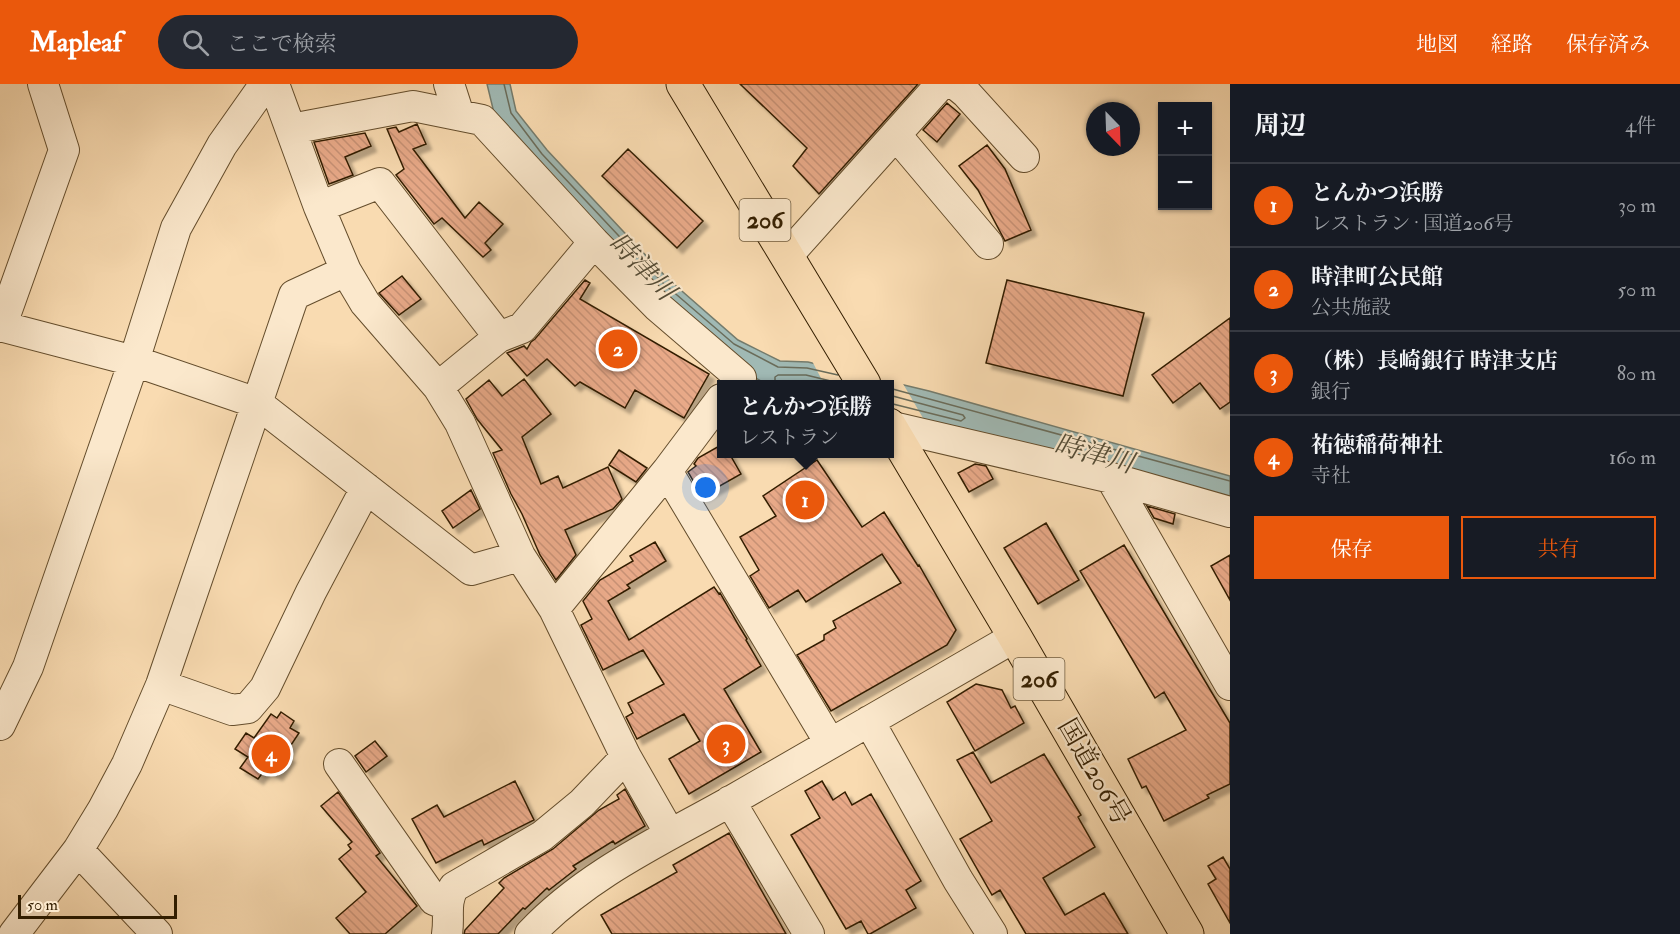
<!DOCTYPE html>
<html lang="ja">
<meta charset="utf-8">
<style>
body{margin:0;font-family:"IM FELL Double Pica","Noto Serif JP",serif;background:#242831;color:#f1f3f6}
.controls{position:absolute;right:18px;top:18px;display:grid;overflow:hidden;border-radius:0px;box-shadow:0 2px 4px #0004}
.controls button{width:54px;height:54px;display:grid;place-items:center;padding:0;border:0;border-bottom:2px solid #363941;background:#171b24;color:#f1f3f6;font:30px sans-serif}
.compass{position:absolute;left:1086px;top:18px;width:54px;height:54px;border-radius:50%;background:#171b24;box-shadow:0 2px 4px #0004;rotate:157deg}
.scale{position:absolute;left:18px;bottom:15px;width:159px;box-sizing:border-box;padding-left:6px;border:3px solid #331e00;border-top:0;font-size:16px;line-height:21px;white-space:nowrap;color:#331e00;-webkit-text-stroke:4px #fbe8cc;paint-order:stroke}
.you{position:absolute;left:706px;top:404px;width:21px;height:21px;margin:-15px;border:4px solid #fff;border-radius:50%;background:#1a73e8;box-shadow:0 0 0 9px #1a73e833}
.badge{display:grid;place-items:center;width:39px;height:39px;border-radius:50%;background:#ea580c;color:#fff;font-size:20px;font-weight:700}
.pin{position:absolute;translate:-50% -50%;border:3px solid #fff;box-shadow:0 2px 6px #0006}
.popup{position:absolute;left:717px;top:296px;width:177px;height:78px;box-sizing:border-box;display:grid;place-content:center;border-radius:0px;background:#171b24;filter:drop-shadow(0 2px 4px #0005);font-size:20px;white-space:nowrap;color:#9ea1a6}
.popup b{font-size:22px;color:#f1f3f6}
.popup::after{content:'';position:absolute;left:50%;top:100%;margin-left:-12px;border:12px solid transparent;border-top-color:#171b24}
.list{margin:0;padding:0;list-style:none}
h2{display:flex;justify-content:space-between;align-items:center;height:78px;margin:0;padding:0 24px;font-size:26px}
h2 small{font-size:20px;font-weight:400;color:#9ea1a6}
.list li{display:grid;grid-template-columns:39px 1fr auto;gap:18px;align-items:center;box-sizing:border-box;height:84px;padding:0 24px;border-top:2px solid #363941}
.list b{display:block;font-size:22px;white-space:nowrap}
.list p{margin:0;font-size:20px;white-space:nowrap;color:#9ea1a6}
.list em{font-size:20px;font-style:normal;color:#9ea1a6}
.actions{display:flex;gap:12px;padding:18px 24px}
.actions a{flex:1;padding:14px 0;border:2px solid #ea580c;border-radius:0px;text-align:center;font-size:21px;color:#ea580c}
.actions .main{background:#ea580c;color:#fff}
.icon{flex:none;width:33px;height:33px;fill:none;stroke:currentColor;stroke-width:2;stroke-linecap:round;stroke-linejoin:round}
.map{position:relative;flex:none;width:1230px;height:850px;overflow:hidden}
header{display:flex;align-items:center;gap:36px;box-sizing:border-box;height:84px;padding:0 30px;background:#ea580c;color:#fff}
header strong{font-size:28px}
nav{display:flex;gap:33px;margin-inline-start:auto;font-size:21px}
.search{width:420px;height:54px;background:#242831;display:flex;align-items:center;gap:15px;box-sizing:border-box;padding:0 21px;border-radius:33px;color:#9ea1a6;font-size:22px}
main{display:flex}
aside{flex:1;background:#171b24}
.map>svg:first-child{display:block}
.water{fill:#a0b9b4;stroke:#747b6c;stroke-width:1.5}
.pier{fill:#f9dbb1}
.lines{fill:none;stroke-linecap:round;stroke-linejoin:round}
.shore{stroke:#6a6c5a;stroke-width:1.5}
.building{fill:url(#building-back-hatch);stroke:#331e00;stroke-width:1.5;filter:url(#shadow)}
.minor-casing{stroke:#644d2c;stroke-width:32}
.highway-casing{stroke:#331e00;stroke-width:35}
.minor{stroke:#fbe8cc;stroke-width:30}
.highway{stroke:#f9dbb1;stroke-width:33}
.labels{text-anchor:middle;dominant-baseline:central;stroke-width:4.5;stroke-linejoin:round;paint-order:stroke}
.shield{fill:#fbe8cc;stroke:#6f5b3d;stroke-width:1.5}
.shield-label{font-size:24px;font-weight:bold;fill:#331e00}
.street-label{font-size:26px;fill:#331e00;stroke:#fbe8cc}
.water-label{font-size:27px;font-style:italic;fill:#544c36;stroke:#fbe8cc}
</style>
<header>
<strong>Mapleaf</strong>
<div class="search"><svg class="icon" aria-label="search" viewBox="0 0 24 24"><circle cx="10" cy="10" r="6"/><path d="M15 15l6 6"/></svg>ここで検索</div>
<nav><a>地図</a><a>経路</a><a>保存済み</a></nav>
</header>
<main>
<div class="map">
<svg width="1230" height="850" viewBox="0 0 1230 850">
<defs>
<pattern id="building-back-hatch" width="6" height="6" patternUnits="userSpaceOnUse" patternTransform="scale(1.5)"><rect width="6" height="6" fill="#e8a988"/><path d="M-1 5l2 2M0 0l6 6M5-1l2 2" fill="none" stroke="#c79174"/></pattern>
<filter id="shadow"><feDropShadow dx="5.5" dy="5.5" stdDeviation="1.5" flood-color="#0004"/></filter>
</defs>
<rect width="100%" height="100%" fill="#f9dbb1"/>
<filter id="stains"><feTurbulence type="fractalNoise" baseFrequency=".00333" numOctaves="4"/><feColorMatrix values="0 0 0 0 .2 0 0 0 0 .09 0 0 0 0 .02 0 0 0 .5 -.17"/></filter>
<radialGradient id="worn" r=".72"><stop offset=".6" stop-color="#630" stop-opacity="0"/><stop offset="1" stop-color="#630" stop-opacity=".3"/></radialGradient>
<path class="water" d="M487,0H510L516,27L547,66L667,194L738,256L780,277L808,278L929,307L1230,392V417L929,343L889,300H766L742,286L707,258L494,29Z"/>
<path class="pier" d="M811,275L902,298L930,346L889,335V300H824Z"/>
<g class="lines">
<path class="shore" d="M504,0L511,29L542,70L663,199L734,260L778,283L807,284L838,291
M775,300V293L778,291H806L843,300
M889,304L1230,397
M889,311L963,331L965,334L961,337L889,319"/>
</g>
<path class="building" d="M740,0H918L819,110L793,82L807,64Z
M947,19L960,30L937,58L923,46Z
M417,40L426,60L413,65L465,134L479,118L503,140L485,159L491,166L483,173L442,134L434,140L396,91L404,85L387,45L396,43L399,48Z
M365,49L371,62L345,73L353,91L329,100L314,58Z
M987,61L1005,85L1031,146L1005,157L978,106L959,82Z
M628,65L703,137L677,164L602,92Z
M402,192L421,215L399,231L379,209Z
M585,196L590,199L580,215L709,290L684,334L635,306L625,324L580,298L575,302L547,275L527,292L507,269L524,262L527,265L531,258L535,255Z
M1007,196L1144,229L1123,312L986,279Z
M1230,234V318L1220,325L1200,299L1173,319L1152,291Z
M524,295L551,330L522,353L541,400L558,392L563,404L608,383L622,415L613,425L565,446L576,471L556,496L540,471L522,430L511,410L493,369L502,366L477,335L466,315L489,296L502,312Z
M721,361V369H729L741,390L702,412L688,388L696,382L694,380L698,374Z
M619,366L647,384L636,398L609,381Z
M817,376L862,443L884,428L918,482L919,481L956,546L947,561L831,627L797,571L824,556V551L836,544L833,537L901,499L882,470L806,518L798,506L769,524L750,492L759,486L740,453L776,432L763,412Z
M975,380L986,382L993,395L969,408L958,389Z
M471,406L480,425L453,444L442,427Z
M1147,422L1175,430L1173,440L1154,434Z
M1046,439L1079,496L1038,520L1004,464Z
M655,458L666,477L627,501L630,504L608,517L629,556L714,503L719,510L720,509L739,542L747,555L746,556L761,582L724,605L761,668L689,710L669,675L700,657L684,630L637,655L626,633L633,629L628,619L664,600L643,566L603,586L581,541L592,535L583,517L600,496L633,477L630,472Z
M1124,461L1230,639V700L1207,711L1209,714L1164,737L1146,702L1142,704L1128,675L1186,646L1164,608L1155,614L1080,487Z
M1230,471V516L1211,482Z
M976,600L1002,606L1011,624L1015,622L1024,639L975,667L947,618Z
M281,628L294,637L290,644L299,649L285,670L290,673L277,691L266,684L258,695L240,684L248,673L235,665L246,649L254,654L271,630L277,634Z
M375,657L387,672L366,688L355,672Z
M973,668L991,699L1044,670L1081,731L1078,733L1095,763L1043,794L1065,831L1104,809L1128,850H1026L1000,806L992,811L960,755L992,737L957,676Z
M515,697L534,736L484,761L482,756L436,779L412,735L437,721L444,733Z
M822,697L833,716L845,708L852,721L871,710L921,797L906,806L916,824L870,850H868L861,837L846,845L791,751L820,734L805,707Z
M625,705L645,742L615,760L613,757L573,782L576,785L549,806L547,804L525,825L523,824L498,850H464L465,846L504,804L499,799L504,794L553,765L599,726L619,715L617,711Z
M338,708L380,769L376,772L417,822L385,850H350L336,834L366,808L339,775L351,765L348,761L352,758L321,722Z
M729,749L786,850H612L601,831L677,788L673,781Z
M1223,773L1230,785V839L1208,800L1216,795L1208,782Z"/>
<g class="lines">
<defs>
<path id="minor" d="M274,0L319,123L346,187L365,219L438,303L460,339L520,472L554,525L626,673L670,750
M449,0L459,31
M955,0L966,9L1024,73
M291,45L413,22L482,36L594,158L657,222L741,294
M896,51L988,160
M319,123L380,99L499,253L438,303
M787,172L941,0
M0,242L134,277L257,319L471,486L520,472
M1,243L64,66L43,0
M499,253L522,244L594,158
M721,315L667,387L830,659
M889,342L1111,394L1230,428
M1111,394L1230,601
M554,525L667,387
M161,601L232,626L248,624L265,604L311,508L366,404
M869,637L958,796L992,850
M0,641L28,583L134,277L176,144L222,61L265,0
M339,680L434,816L447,821
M730,717L809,850
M78,766L157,850
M14,850L78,766L103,725L127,680L161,601L294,211L346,187
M447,850C450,832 444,820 454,803L542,752L582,719L626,673
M530,850C587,790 660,757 731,717C826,663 920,607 1015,553"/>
<path id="highway" d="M683,0L864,300
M889,341L1015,553L1187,850"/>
</defs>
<use href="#minor" class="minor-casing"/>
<use href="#highway" class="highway-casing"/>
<use href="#minor" class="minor"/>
<use href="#highway" class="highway"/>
</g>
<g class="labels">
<g class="shield">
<rect x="739.5" y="115" width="51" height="42" rx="4.5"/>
<rect x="1013.5" y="574" width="51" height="42" rx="4.5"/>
</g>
<g class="shield-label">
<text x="765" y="136">206</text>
<text x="1039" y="595">206</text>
</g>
<g class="street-label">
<text transform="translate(1094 688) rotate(60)">国道206号</text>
</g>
<g class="water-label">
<text transform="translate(642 183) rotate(46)">時津川</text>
<text transform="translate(1094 370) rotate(15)">時津川</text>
</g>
</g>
<rect width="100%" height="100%" filter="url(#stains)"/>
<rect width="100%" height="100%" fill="url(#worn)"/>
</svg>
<div class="controls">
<button>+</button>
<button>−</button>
</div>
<svg class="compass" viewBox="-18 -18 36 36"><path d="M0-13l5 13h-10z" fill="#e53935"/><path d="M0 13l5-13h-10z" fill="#9ea1a6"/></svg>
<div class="scale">50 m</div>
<div class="you"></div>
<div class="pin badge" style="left:805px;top:416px">1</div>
<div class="popup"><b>とんかつ浜勝</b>レストラン</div>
<div class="pin badge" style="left:618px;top:265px">2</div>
<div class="pin badge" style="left:726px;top:660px">3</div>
<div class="pin badge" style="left:271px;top:670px">4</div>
</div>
<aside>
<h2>周辺<small>4件</small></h2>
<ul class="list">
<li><span class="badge">1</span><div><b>とんかつ浜勝</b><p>レストラン · 国道206号</p></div><em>30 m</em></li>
<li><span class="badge">2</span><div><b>時津町公民館</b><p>公共施設</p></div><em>50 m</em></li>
<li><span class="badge">3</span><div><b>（株）長崎銀行 時津支店</b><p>銀行</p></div><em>80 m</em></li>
<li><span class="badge">4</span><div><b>祐徳稲荷神社</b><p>寺社</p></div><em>160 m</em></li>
</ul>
<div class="actions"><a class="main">保存</a><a>共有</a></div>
</aside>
</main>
